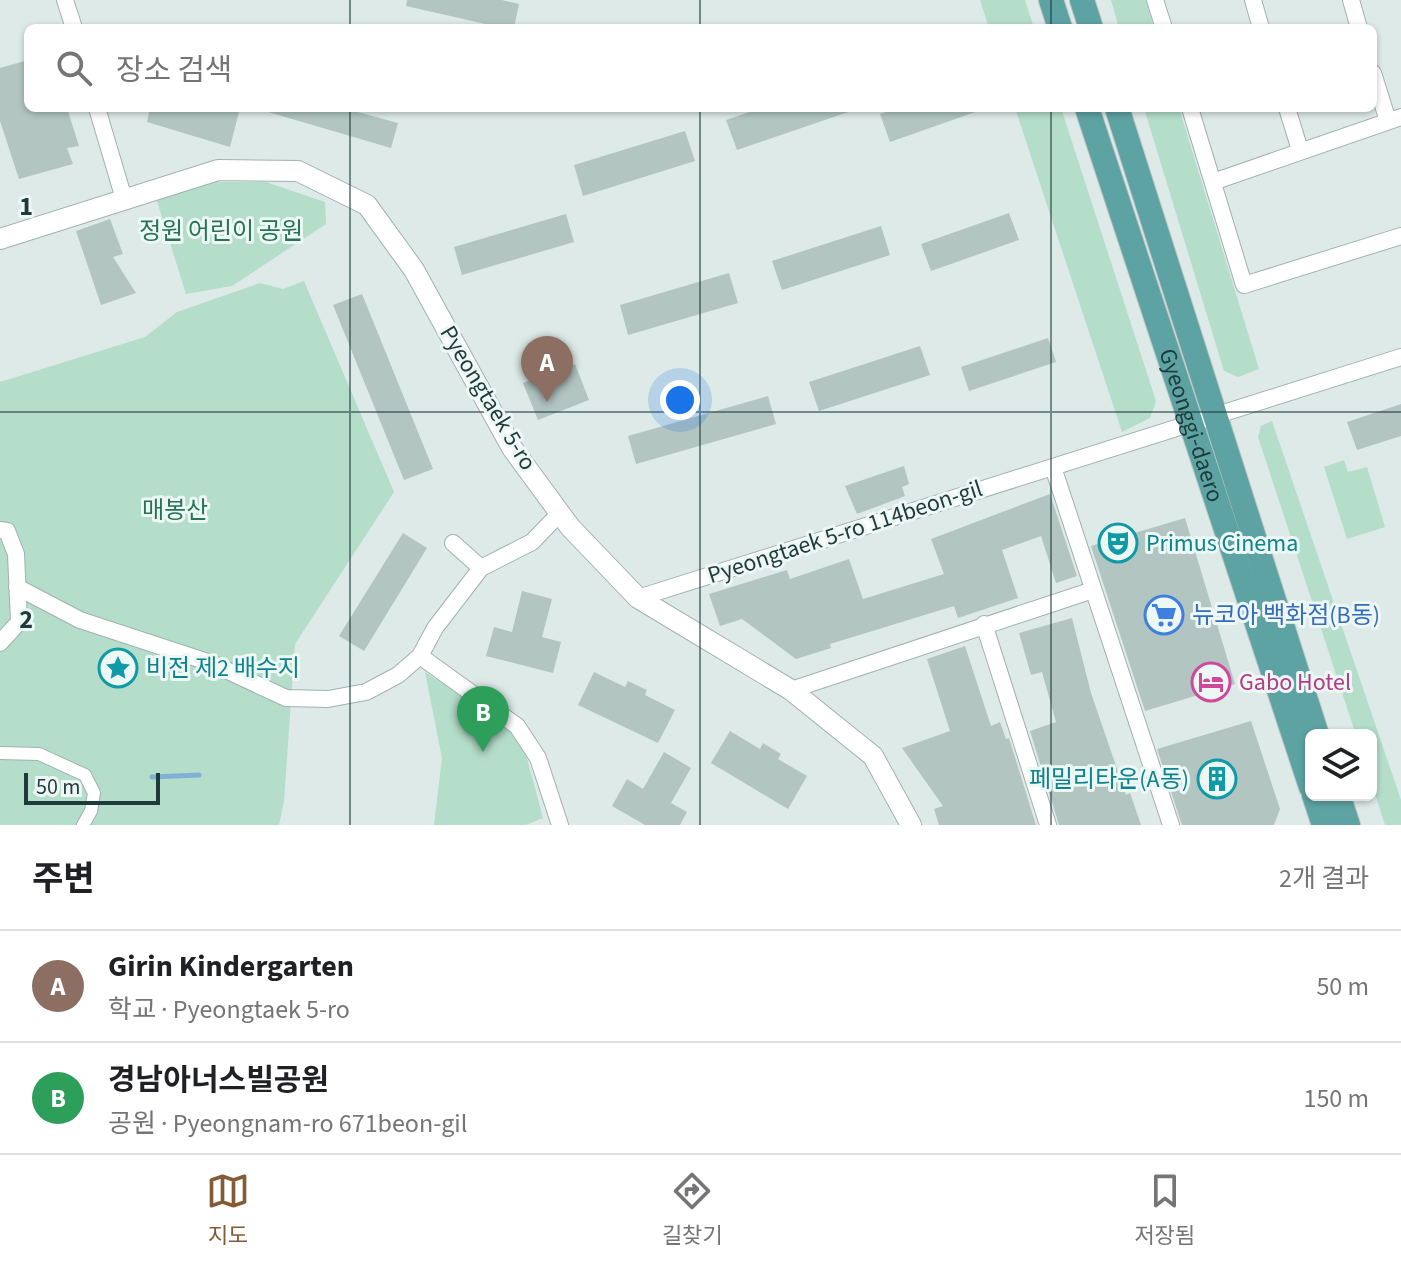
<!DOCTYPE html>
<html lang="ko">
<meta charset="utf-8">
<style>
body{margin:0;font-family:"Source Sans 3","Noto Sans KR",sans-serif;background:#f2f2f2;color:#202124}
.controls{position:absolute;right:24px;bottom:24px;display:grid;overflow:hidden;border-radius:12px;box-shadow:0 2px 6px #0004}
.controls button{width:72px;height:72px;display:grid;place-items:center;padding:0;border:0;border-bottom:2px solid #e0e0e0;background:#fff;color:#202124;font:40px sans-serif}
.scale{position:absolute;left:24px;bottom:20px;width:136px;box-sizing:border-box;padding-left:8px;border:4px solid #1e3a3a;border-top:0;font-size:22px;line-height:28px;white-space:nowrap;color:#1e3a3a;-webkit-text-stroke:6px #edf7f4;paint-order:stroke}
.you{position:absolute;left:680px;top:400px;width:28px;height:28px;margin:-20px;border:6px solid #fff;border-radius:50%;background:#1a73e8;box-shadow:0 0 0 12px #1a73e833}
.badge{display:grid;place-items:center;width:52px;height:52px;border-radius:50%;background:#835c35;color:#fff;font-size:26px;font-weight:700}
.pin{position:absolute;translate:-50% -66px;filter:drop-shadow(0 2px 4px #0008)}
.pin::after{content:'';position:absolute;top:42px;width:28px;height:24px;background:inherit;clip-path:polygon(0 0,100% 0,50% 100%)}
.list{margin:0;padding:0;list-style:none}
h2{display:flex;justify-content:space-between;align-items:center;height:104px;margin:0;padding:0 32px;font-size:34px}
h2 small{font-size:26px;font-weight:400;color:#757577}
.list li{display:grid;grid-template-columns:52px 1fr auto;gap:24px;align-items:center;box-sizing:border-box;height:112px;padding:0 32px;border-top:2px solid #e0e0e0}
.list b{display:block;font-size:30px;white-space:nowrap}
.list p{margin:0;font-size:26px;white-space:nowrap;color:#757577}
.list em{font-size:26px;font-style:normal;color:#757577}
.icon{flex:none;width:44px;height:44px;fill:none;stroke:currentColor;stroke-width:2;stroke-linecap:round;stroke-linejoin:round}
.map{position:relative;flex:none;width:1401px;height:825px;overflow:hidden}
.search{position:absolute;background:#fff;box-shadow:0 2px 6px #0004;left:24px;right:24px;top:24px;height:88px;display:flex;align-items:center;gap:20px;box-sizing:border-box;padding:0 28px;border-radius:12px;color:#757577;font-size:30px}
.sheet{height:328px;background:#fff}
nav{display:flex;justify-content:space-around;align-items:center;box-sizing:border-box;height:112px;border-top:2px solid #e0e0e0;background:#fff;font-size:22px;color:#757577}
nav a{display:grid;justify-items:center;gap:4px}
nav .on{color:#835c35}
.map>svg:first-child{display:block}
.green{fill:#b4ddca}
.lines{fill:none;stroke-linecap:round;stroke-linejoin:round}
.stream{stroke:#80b1d4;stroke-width:5}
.building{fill:#b2c5c1}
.pedestrian-casing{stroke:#a0b2b0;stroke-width:14}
.minor-casing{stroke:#a0b2b0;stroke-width:18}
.tertiary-casing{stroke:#a0b2b0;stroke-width:22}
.primary-casing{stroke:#bcc4c4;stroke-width:26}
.pedestrian{stroke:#fff;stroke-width:12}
.minor{stroke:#fff;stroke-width:16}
.tertiary{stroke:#fff;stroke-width:20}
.primary{stroke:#5ea3a3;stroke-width:24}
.grid{fill:none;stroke:#1e3a3a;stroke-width:2;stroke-opacity:0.55}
.labels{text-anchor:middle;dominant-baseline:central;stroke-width:6;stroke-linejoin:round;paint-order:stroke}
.park-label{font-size:24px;fill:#267358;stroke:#edf7f4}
.street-label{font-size:24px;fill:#1e3a3a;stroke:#edf7f4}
.culture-label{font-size:24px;fill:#0d838f;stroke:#edf7f4;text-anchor:start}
.shop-label{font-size:24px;fill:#366cbe;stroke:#edf7f4;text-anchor:start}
.hotel-label{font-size:24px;fill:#b23c85;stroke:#edf7f4;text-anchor:start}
.grid-label{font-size:26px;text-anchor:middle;font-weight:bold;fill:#1e3a3a;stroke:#edf7f4;stroke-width:6;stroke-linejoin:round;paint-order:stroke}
</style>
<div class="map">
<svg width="1401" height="825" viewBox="0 0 1401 825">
<rect width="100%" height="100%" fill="#ddeae8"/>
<path class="green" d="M980,0H1025L1034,28H989Z
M1111,0H1146L1154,28H1119Z
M1015,108H1061L1156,401L1150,418L1122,432Z
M1144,108H1179L1259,369L1238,377L1224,371Z
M214,182H266L325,202L326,224L232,286L186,294L156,198Z
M304,281L394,492L295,644L284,801L279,825H0V382L145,337L177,312L260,283L283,289Z
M1272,421L1401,800V825H1385L1371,781V735H1356L1258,437L1261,426Z
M1344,460L1348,472L1367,467L1385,527L1347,539L1324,467Z
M425,672L514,730L524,747L543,818L526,825H434L442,758Z"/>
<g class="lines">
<path class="stream" d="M152,777L199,775"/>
</g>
<path class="building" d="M407,0H502L519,4L514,28H503L406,6Z
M28,60V108H67L79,146L67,148L73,164L19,179L0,121V68Z
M150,108H240L230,147L147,122Z
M269,108H343L398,123L391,148L268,112Z
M761,108H853L854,110L737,150L726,120Z
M898,108H981V110L890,142L880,114Z
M685,131L695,161L583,196L574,165Z
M1009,213L1019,240L931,271L921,244Z
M566,214L574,242L462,275L454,247Z
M110,219L123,254L113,257L136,293L101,305L76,231Z
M881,226L890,255L782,290L772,261Z
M729,273L738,303L628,335L620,305Z
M362,294L433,469L404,480L333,305Z
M1048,338L1056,362L969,391L961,367Z
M920,346L930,375L819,411L809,382Z
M575,364L589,400L538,420L523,383Z
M768,396L776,424L636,464L628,436Z
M1401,404V436L1357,450L1347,422Z
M904,466L909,484L902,487L905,496L857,514L845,486Z
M1050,494L1077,576L1056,583L1041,536L1002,550L1018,598L958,618L954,606L830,644L831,648L796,659L742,619L720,626L709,594L787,570L790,579L849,559L863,599L944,574L931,539Z
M1185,518L1235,684L1145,711L1091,546Z
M403,533L427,548L364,651L339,636Z
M522,591L552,599L542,637L561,642L553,673L486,656L494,627L512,632Z
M1072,618L1091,693L1126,795L1130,793L1141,825H1059L1030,731L1056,722L1042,672L1031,675L1019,633Z
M965,646L991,726L1000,722L1006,739L1009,738L1036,825H939L934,809L943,806L902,748L950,731L927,659Z
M594,672L625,687L628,681L647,690L645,695L675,710L658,743L578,705Z
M1251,721L1280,809L1274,825H1182L1157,749Z
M730,731L760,749L763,743L781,754L778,759L807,776L788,809L711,763Z
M664,752L691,768L671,803L687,812L680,825H645L612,806L627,779L643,789Z"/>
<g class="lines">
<defs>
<path id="pedestrian" d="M0,753L39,754L85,775L94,793L91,811L83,825"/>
<path id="minor" d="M65,0L74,28
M1155,0L1164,28
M1253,0L1261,28
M1351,0L1359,28
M1373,73L1388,121
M97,108L124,199
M1190,108L1244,285L1401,236
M1287,108L1300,150
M1213,182L1401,117
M1053,467L1171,825
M0,530L7,531L16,554L19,622L0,643
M453,543L481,568
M17,587L80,620L211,663L286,698L328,699L366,692L398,675L420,656L435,628L481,568L532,542L560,513
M638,598L1401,357
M984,624L1048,825
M420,656L517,726L538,758L560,825
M791,690L1093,590"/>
<path id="tertiary" d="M0,239L218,170L298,171L367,205L414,270L512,448L570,527L638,598L791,690L873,756L911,825"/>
<g id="primary">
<path d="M1051,0L1060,28"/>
<path d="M1082,0L1091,28"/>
<path id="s1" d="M1087,108L1311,787"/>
<path d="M1117,108L1317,735"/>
<path d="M1314,795L1324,825"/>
<path d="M1338,795L1348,825"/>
</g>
</defs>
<use href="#pedestrian" class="pedestrian-casing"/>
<use href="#minor" class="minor-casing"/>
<use href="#tertiary" class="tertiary-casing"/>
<use href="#primary" class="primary-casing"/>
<use href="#pedestrian" class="pedestrian"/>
<use href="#minor" class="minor"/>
<use href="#tertiary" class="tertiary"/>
<use href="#primary" class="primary"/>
</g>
<path class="grid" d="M350,0V28M700,0V28M1051,0V28M350,108V825M700,108V825M1051,108V825M0,412H1401"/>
<defs>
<symbol id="theatre-ring" viewBox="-11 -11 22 22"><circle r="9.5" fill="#edf7f4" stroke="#0f9aa8" stroke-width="1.5"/><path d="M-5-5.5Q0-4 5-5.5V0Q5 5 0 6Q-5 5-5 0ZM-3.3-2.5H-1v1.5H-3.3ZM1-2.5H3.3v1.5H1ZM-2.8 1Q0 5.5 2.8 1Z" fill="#0f9aa8"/></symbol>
<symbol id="supermarket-ring" viewBox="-11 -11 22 22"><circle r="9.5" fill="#edf7f4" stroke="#3f7fe0" stroke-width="1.5"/><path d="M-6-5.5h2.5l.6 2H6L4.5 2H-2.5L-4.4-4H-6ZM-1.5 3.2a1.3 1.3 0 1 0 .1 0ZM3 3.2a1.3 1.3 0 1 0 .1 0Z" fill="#3f7fe0"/></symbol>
<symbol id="sight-ring" viewBox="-11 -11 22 22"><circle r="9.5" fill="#edf7f4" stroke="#0f9aa8" stroke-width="1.5"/><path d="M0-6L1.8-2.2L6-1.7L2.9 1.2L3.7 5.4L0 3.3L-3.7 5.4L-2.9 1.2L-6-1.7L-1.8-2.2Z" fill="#0f9aa8"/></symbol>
<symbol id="hotel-ring" viewBox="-11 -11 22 22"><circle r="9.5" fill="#edf7f4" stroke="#d1479c" stroke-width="1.5"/><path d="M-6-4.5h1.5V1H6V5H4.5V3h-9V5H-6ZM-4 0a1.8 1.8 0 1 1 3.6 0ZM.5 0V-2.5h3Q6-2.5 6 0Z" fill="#d1479c"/></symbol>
<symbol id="building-ring" viewBox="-11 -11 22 22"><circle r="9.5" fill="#edf7f4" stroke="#0f9aa8" stroke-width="1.5"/><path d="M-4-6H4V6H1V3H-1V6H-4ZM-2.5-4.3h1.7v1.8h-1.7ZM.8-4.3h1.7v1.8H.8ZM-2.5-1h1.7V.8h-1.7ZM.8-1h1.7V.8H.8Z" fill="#0f9aa8"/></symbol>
</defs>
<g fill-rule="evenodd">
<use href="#theatre-ring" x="1096" y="521" width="44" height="44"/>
<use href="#supermarket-ring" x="1142" y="593" width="44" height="44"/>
<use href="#sight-ring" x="96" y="646" width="44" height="44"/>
<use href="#hotel-ring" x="1189" y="660" width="44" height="44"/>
<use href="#building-ring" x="1195" y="757" width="44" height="44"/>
</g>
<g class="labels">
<g class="park-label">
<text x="221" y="231">정원 어린이 공원</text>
<text x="175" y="510">매봉산</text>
</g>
<g class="street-label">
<text transform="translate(488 398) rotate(59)">Pyeongtaek 5-ro</text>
<text stroke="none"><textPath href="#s1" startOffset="334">Gyeonggi-daero</textPath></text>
<text transform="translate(845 532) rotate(-18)">Pyeongtaek 5-ro 114beon-gil</text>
</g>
<g class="culture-label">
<text x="1146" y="543">Primus Cinema</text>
<text x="146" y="668">비전 제2 배수지</text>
<text x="1189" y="779" text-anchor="end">페밀리타운(A동)</text>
</g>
<g class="shop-label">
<text x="1192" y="615">뉴코아 백화점(B동)</text>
</g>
<g class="hotel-label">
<text x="1239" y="682">Gabo Hotel</text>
</g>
</g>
<g class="grid-label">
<text x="26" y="215">1</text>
<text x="26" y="628">2</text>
</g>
</svg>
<div class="controls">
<button><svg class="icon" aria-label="layers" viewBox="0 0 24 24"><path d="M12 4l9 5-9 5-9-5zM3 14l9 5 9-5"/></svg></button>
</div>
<div class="scale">50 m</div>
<div class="you"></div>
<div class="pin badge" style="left:547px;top:402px;background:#8d6e63">A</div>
<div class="pin badge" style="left:483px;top:752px;background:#2e9e5b">B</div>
<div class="search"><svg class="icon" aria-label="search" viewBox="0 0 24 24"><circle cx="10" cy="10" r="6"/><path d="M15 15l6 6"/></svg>장소 검색</div>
</div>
<section class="sheet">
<h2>주변<small>2개 결과</small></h2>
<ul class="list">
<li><span class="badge" style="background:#8d6e63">A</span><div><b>Girin Kindergarten</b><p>학교 · Pyeongtaek 5-ro</p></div><em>50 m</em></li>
<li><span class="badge" style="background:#2e9e5b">B</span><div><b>경남아너스빌공원</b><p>공원 · Pyeongnam-ro 671beon-gil</p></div><em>150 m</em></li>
</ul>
</section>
<nav>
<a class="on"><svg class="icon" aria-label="map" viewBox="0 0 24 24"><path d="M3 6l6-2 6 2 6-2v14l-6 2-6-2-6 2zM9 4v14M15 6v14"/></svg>지도</a>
<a><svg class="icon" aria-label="directions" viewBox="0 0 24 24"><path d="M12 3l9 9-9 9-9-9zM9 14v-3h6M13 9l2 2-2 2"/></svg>길찾기</a>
<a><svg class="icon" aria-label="saved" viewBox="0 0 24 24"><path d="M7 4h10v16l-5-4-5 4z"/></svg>저장됨</a>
</nav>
